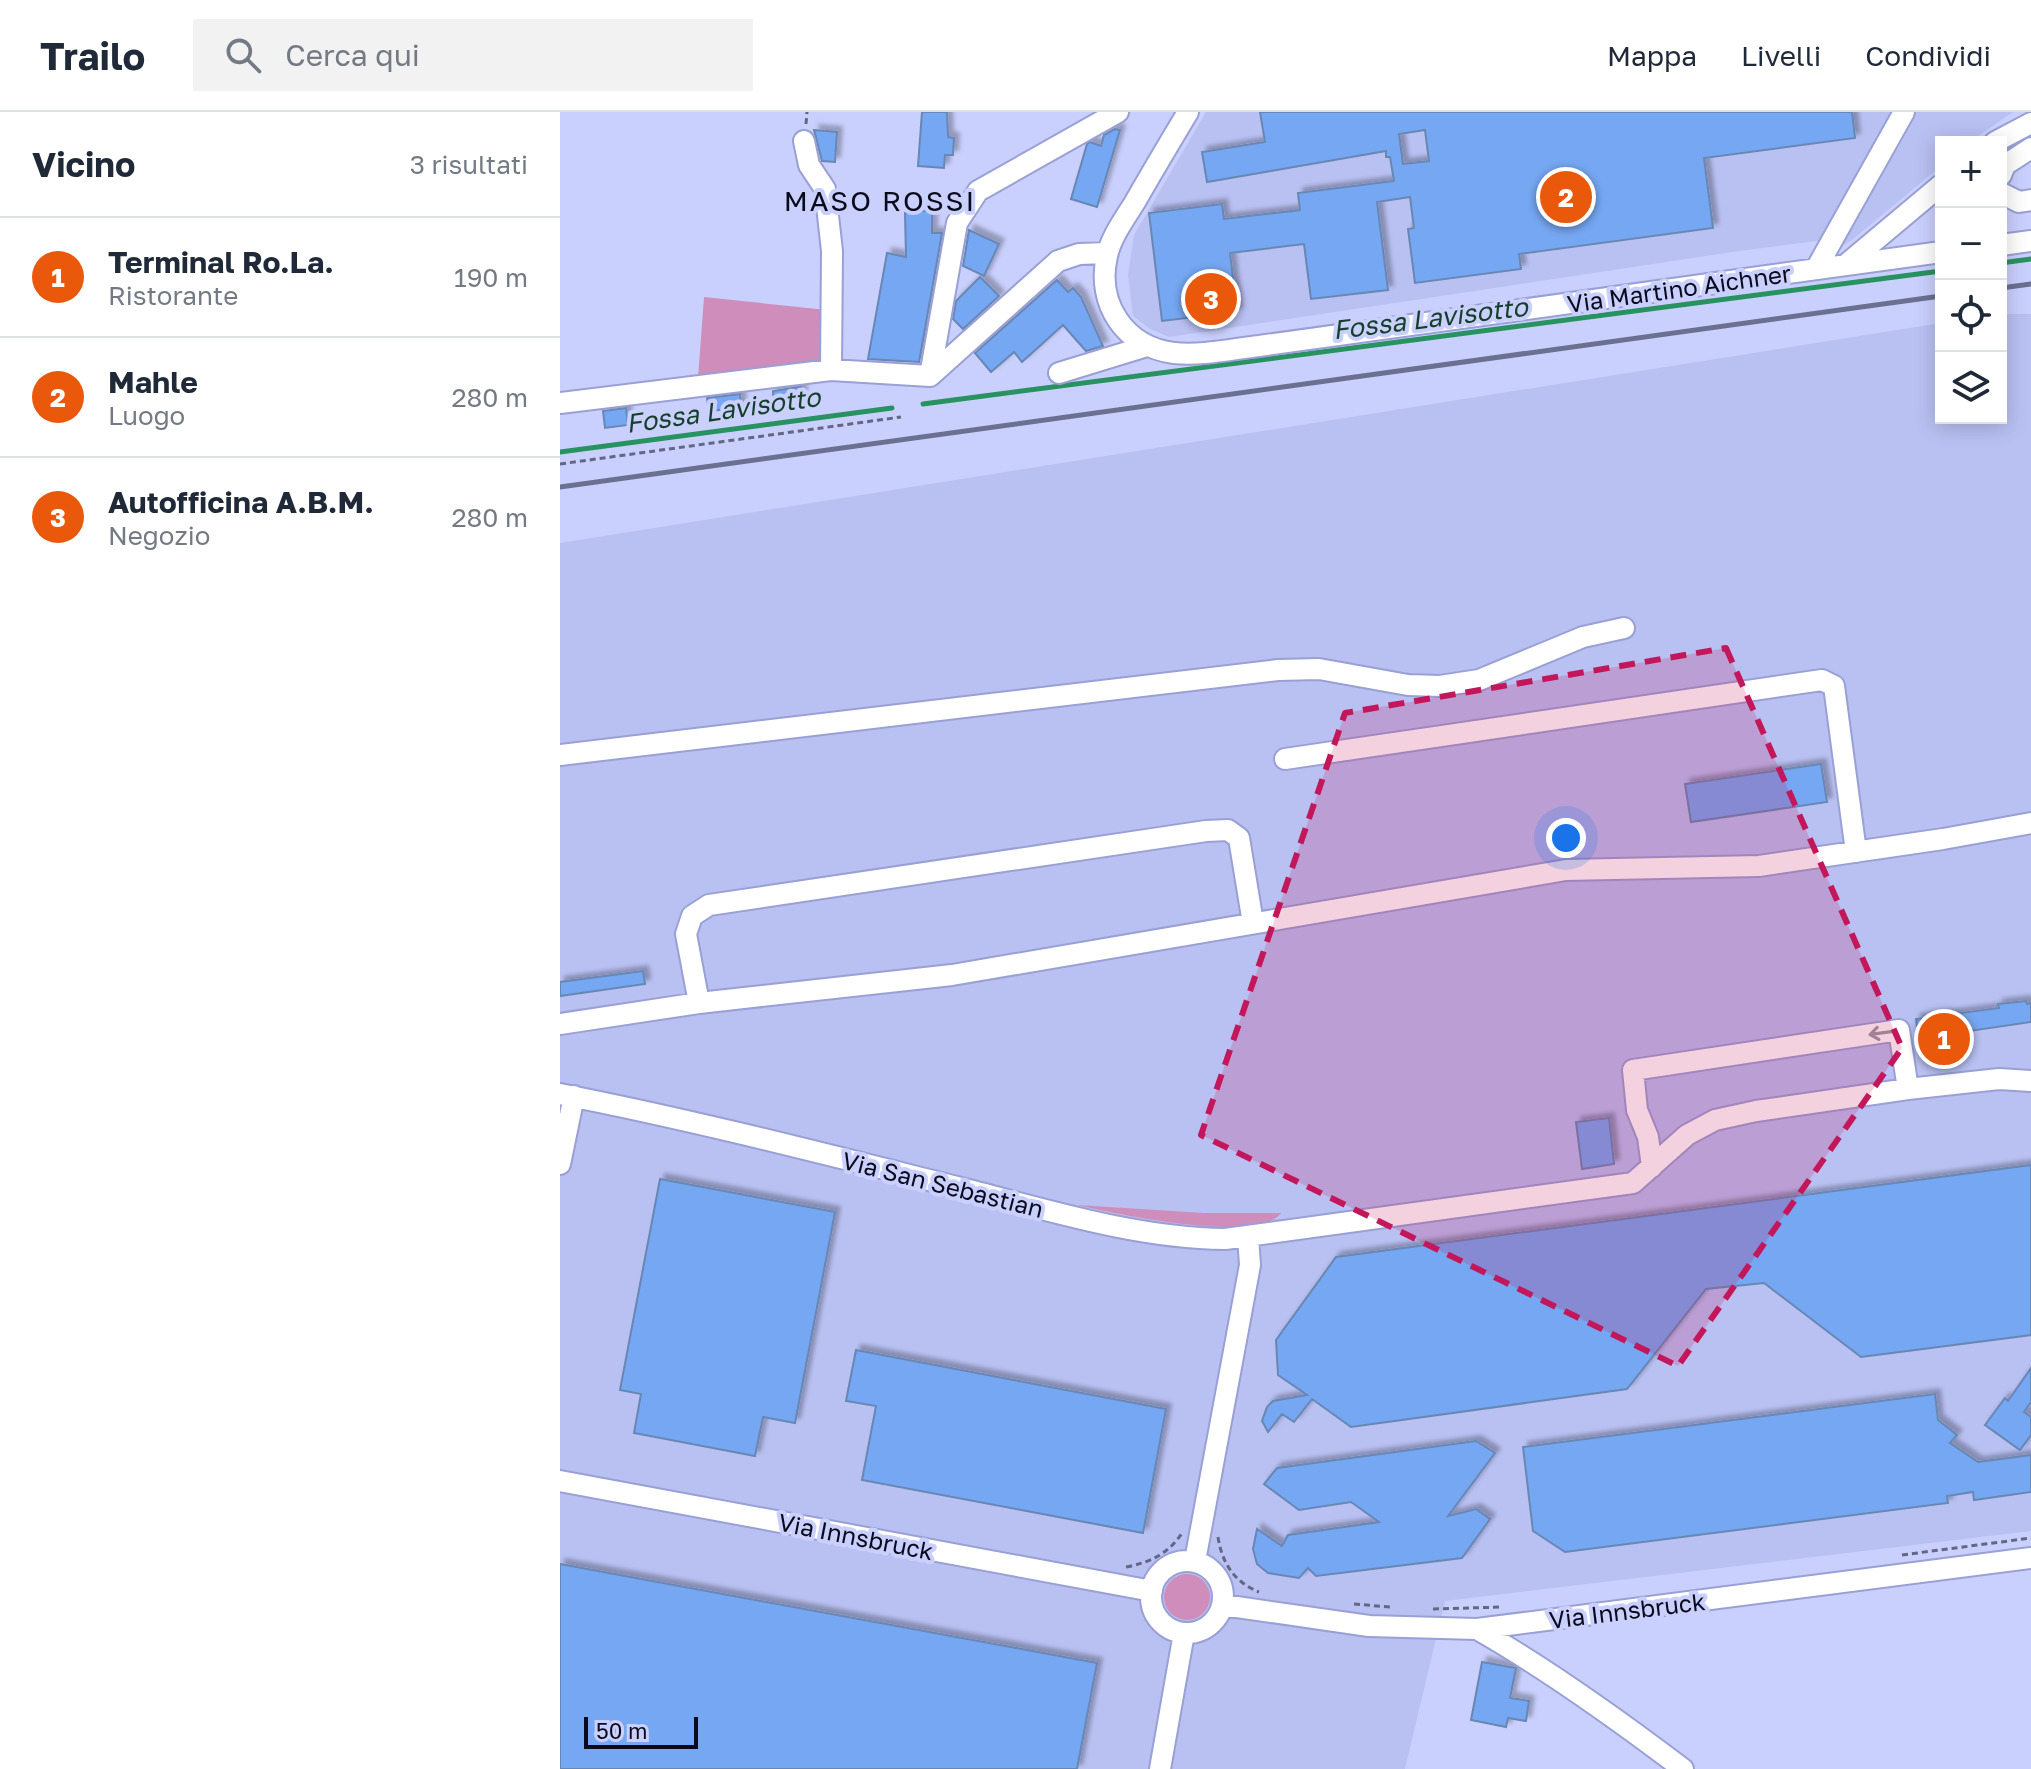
<!DOCTYPE html>
<html lang="it">
<meta charset="utf-8">
<style>
body{margin:0;font-family:"Golos Text",sans-serif;background:#f2f2f3;color:#1f2937}
.controls{position:absolute;right:24px;top:24px;display:grid;overflow:hidden;border-radius:0px;box-shadow:0 4px 20px #0003}
.controls button{width:72px;height:72px;display:grid;place-items:center;padding:0;border:0;border-bottom:2px solid #e0e1e3;background:#fff;color:#1f2937;font:40px sans-serif}
.scale{position:absolute;left:24px;bottom:20px;width:114px;box-sizing:border-box;padding-left:8px;border:4px solid #090a1c;border-top:0;font-size:22px;line-height:28px;white-space:nowrap;color:#090a1c;-webkit-text-stroke:6px #cad0fd;paint-order:stroke}
.you{position:absolute;left:1006px;top:726px;width:28px;height:28px;margin:-20px;border:6px solid #fff;border-radius:50%;background:#1a73e8;box-shadow:0 0 0 12px #1a73e833}
.badge{display:grid;place-items:center;width:52px;height:52px;border-radius:50%;background:#ea580c;color:#fff;font-size:26px;font-weight:700}
.pin{position:absolute;translate:-50% -50%;border:4px solid #fff;box-shadow:0 2px 8px #0006}
.list{margin:0;padding:0;list-style:none}
h2{display:flex;justify-content:space-between;align-items:center;height:104px;margin:0;padding:0 32px;font-size:34px}
h2 small{font-size:26px;font-weight:400;color:#747a83}
.list li{display:grid;grid-template-columns:52px 1fr auto;gap:24px;align-items:center;box-sizing:border-box;height:120px;padding:0 32px;border-top:2px solid #e0e1e3}
.list b{display:block;font-size:30px;white-space:nowrap}
.list p{margin:0;font-size:26px;white-space:nowrap;color:#747a83}
.list em{font-size:26px;font-style:normal;color:#747a83}
.icon{flex:none;width:44px;height:44px;fill:none;stroke:currentColor;stroke-width:2;stroke-linecap:round;stroke-linejoin:round}
.map{position:relative;flex:none;width:1471px;height:1657px;overflow:hidden}
header{display:flex;align-items:center;gap:48px;box-sizing:border-box;height:112px;padding:0 40px;background:#fff;border-bottom:2px solid #e0e1e3}
header strong{font-size:38px}
nav{display:flex;gap:44px;margin-inline-start:auto;font-size:28px}
.search{width:560px;height:72px;background:#f2f2f3;display:flex;align-items:center;gap:20px;box-sizing:border-box;padding:0 28px;border-radius:0px;color:#747a83;font-size:30px}
main{display:flex}
aside{flex:1;background:#fff}
.map>svg:first-child{display:block}
.built{fill:#b9c1f3}
.green{fill:#cf8dbb}
.lines{fill:none;stroke-linecap:round;stroke-linejoin:round}
.stream{stroke:#289261;stroke-width:5}
.building{fill:#76a7f2;stroke:#6887b5;stroke-width:2;fill-rule:evenodd;filter:url(#shadow)}
.minor-casing{stroke:#99a0d5;stroke-width:24}
.path{stroke:#636684;stroke-width:3;stroke-dasharray:6 4;stroke-linecap:butt}
.minor{stroke:#fff;stroke-width:20}
.rail{stroke:#6c7090;stroke-width:5}
.oneway{stroke:#9d9da4}
.marked{fill:#c2185b;fill-opacity:0.2;stroke:#c2185b;stroke-width:6;stroke-dasharray:16 10;stroke-linejoin:round}
.labels{text-anchor:middle;dominant-baseline:central;stroke-width:8;stroke-linejoin:round;paint-order:stroke}
.street-label{font-size:24px;fill:#090a1c;stroke:#cad0fd}
.water-label{font-size:26px;font-style:italic;fill:#153f2a;stroke:#cad0fd}
.quarter-label{font-size:28px;letter-spacing:2px;fill:#090a1c;stroke:#cad0fd}
</style>
<header>
<strong>Trailo</strong>
<div class="search"><svg class="icon" aria-label="search" viewBox="0 0 24 24"><circle cx="10" cy="10" r="6"/><path d="M15 15l6 6"/></svg>Cerca qui</div>
<nav><a>Mappa</a><a>Livelli</a><a>Condividi</a></nav>
</header>
<main>
<aside>
<h2>Vicino<small>3 risultati</small></h2>
<ul class="list">
<li><span class="badge">1</span><div><b>Terminal Ro.La.</b><p>Ristorante</p></div><em>190 m</em></li>
<li><span class="badge">2</span><div><b>Mahle</b><p>Luogo</p></div><em>280 m</em></li>
<li><span class="badge">3</span><div><b>Autofficina A.B.M.</b><p>Negozio</p></div><em>280 m</em></li>
</ul>
</aside>
<div class="map">
<svg width="1471" height="1657" viewBox="0 0 1471 1657">
<defs>
<filter id="shadow"><feDropShadow dx="5" dy="-5" stdDeviation="2" flood-color="#0004"/></filter>
</defs>
<rect width="100%" height="100%" fill="#cad0fd"/>
<path class="built" d="M646,0H1453L1409,30H1381V54L1292,128L1275,138L1257,129L1179,139L609,225L590,217L573,204L568,163L574,123Z
M1441,202H1471V1419L885,1489L845,1657H0V431L1381,211V306H1441Z"/>
<path class="green" d="M144,185L267,198L266,250L138,266Z
M517,1093L644,1101H721C698,1133 552,1101 517,1093Z
M604 1485a23 23 0 1 1 46 0a23 23 0 1 1-46 0Z"/>
<g class="lines">
<path class="stream" d="M1441,151L1471,147
M363,292L1381,159
M0,340L332,296"/>
</g>
<path class="building" d="M362,0H387L388,25L394,26L393,43H385L384,56L358,54Z
M700,0H1292L1295,26L1144,46L1153,116L959,142L961,157L855,171L848,117L854,116L850,85L817,90L828,178L751,187L744,132L670,141L677,200L602,209L589,101L662,92L664,107L740,98L738,81L834,69L830,45H826V39L647,70L642,40L705,30ZM865,18L869,49L843,52L839,22Z
M555,17L560,18L537,95L511,87L527,32L530,30L541,34L544,23Z
M254,18L277,20L275,50L262,49Z
M372,98V121H382L359,250L308,247L327,141L346,145L345,101Z
M409,118L439,132L424,164L403,154Z
M420,165L439,184L403,217L393,207L396,189Z
M497,168L508,180L513,176L521,185L543,234L526,239L503,213L462,250L454,240L431,260L415,241Z
M241,275L243,296L214,298L213,279Z
M180,282L181,296L149,299L147,286Z
M66,296L68,313L45,316L43,299Z
M1261,652L1267,690L1131,710L1125,672Z
M83,859L85,872L0,884V870Z
M1466,889L1467,892L1471,891V910L1402,920V925L1372,929L1358,922L1356,907L1439,896L1438,892Z
M1049,1006L1054,1052L1022,1057L1016,1010Z
M1471,1053V1223L1301,1245L1204,1171L1146,1177L1067,1277L791,1315L752,1287L734,1310L722,1302L708,1320L702,1309L707,1295L713,1289L747,1283L718,1263L716,1228L776,1145Z
M100,1067L275,1100L235,1311L203,1305L195,1344L74,1321L81,1282L60,1278Z
M296,1238L606,1297L583,1421L302,1368L316,1294L286,1289Z
M1471,1256V1290L1464,1300L1471,1305V1323L1460,1338L1425,1313L1445,1286L1448,1289Z
M1375,1282L1378,1308L1397,1323L1390,1331L1418,1350L1471,1343V1380L1414,1388L1413,1380L1387,1384L1388,1391L1005,1440L973,1419L963,1335Z
M916,1329L935,1341L888,1404L916,1397L930,1407L902,1446L756,1464L748,1456L739,1466L708,1461L697,1452L693,1437L697,1417L722,1434L728,1423L819,1410L791,1390L739,1398L704,1372L717,1356Z
M0,1452L537,1551L517,1657H0Z
M922,1550L956,1556L950,1586L969,1589L966,1609L948,1606L946,1615L911,1608Z"/>
<g class="lines">
<defs>
<path id="minor" d="M628,0C610,30 592,60 575,90C565,106 551,125 547,144C536,192 565,235 614,241C641,244 672,237 699,234L1381,140
M244,29L249,53L265,77L272,139L271,258
M1435,30L1471,11
M1441,63L1445,53L1471,36
M1441,81L1459,90L1471,88
M1441,133L1471,129
M1288,151L1381,73
M1256,157L1344,0
M499,261L587,234
M370,264L397,111L418,79L558,0
M0,291L271,258L370,264L498,149L519,142L547,141
M0,643L718,558L759,557L848,573L880,574L919,568L1023,525L1064,516
M725,647L1262,568L1274,574L1296,740
M139,891L126,822L132,804L149,793L646,719L668,718L679,726L693,811
M0,912L139,891L392,863L1006,758L1199,754L1383,727L1471,711
M0,982C133,1008 265,1042 397,1075C485,1097 574,1126 665,1127L1073,1071L1127,1023L1155,1008L1196,999L1348,977L1439,967L1471,969
M0,1052L14,984
M1092,1055L1088,1025L1077,998L1073,958L1339,918L1348,977
M0,1369L592,1479
M591 1485a36 36 0 1 1 72 0a36 36 0 1 1-72 0Z
M635,1449L690,1153L688,1125
M663,1493L809,1514L917,1517L1471,1446
M917,1517C989,1558 1057,1607 1123,1657
M600,1657L624,1521"/>
</defs>
<use href="#minor" class="minor-casing"/>
<path class="path" d="M246,12L247,0
M0,352L341,305
M658,1425C662,1451 674,1470 699,1480
M1342,1443L1471,1426
M566,1455C591,1450 608,1442 622,1421
M794,1492L830,1495
M873,1497L942,1495"/>
<use href="#minor" class="minor"/>
<path class="rail" d="M1441,176L1471,172
M0,375L1381,184"/>
</g>
<defs><path id="oneway-shaft" d="M-6 0H5M1.5-3L5.5 0L1.5 3" fill="none" stroke-width="1.6" stroke-linecap="round" stroke-linejoin="round" transform="scale(2)"/></defs>
<use class="oneway" href="#oneway-shaft" transform="translate(1321 921) rotate(172)"/>
<path class="marked" d="M1166,536L1342,936L1118,1254L641,1023L785,601Z"/>
<g class="labels">
<g class="street-label">
<text transform="translate(1119 176) rotate(-8)">Via Martino Aichner</text>
<text transform="translate(383 1072) rotate(14)">Via San Sebastian</text>
<text transform="translate(296 1424) rotate(11)">Via Innsbruck</text>
<text transform="translate(1067 1498) rotate(-7)">Via Innsbruck</text>
</g>
<g class="water-label">
<text transform="translate(870 206) rotate(-7)">Fossa Lavisotto</text>
<text transform="translate(163 298) rotate(-8)">Fossa Lavisotto</text>
</g>
<g class="quarter-label">
<text x="320" y="88">MASO ROSSI</text>
</g>
</g>
</svg>
<div class="controls">
<button>+</button>
<button>−</button>
<button><svg class="icon" aria-label="locate" viewBox="0 0 24 24"><circle cx="12" cy="12" r="6"/><path d="M12 2v4M12 18v4M2 12h4M18 12h4"/></svg></button>
<button><svg class="icon" aria-label="layers" viewBox="0 0 24 24"><path d="M12 4l9 5-9 5-9-5zM3 14l9 5 9-5"/></svg></button>
</div>
<div class="scale">50 m</div>
<div class="you"></div>
<div class="pin badge" style="left:1384px;top:927px">1</div>
<div class="pin badge" style="left:1006px;top:85px">2</div>
<div class="pin badge" style="left:651px;top:187px">3</div>
</div>
</main>
